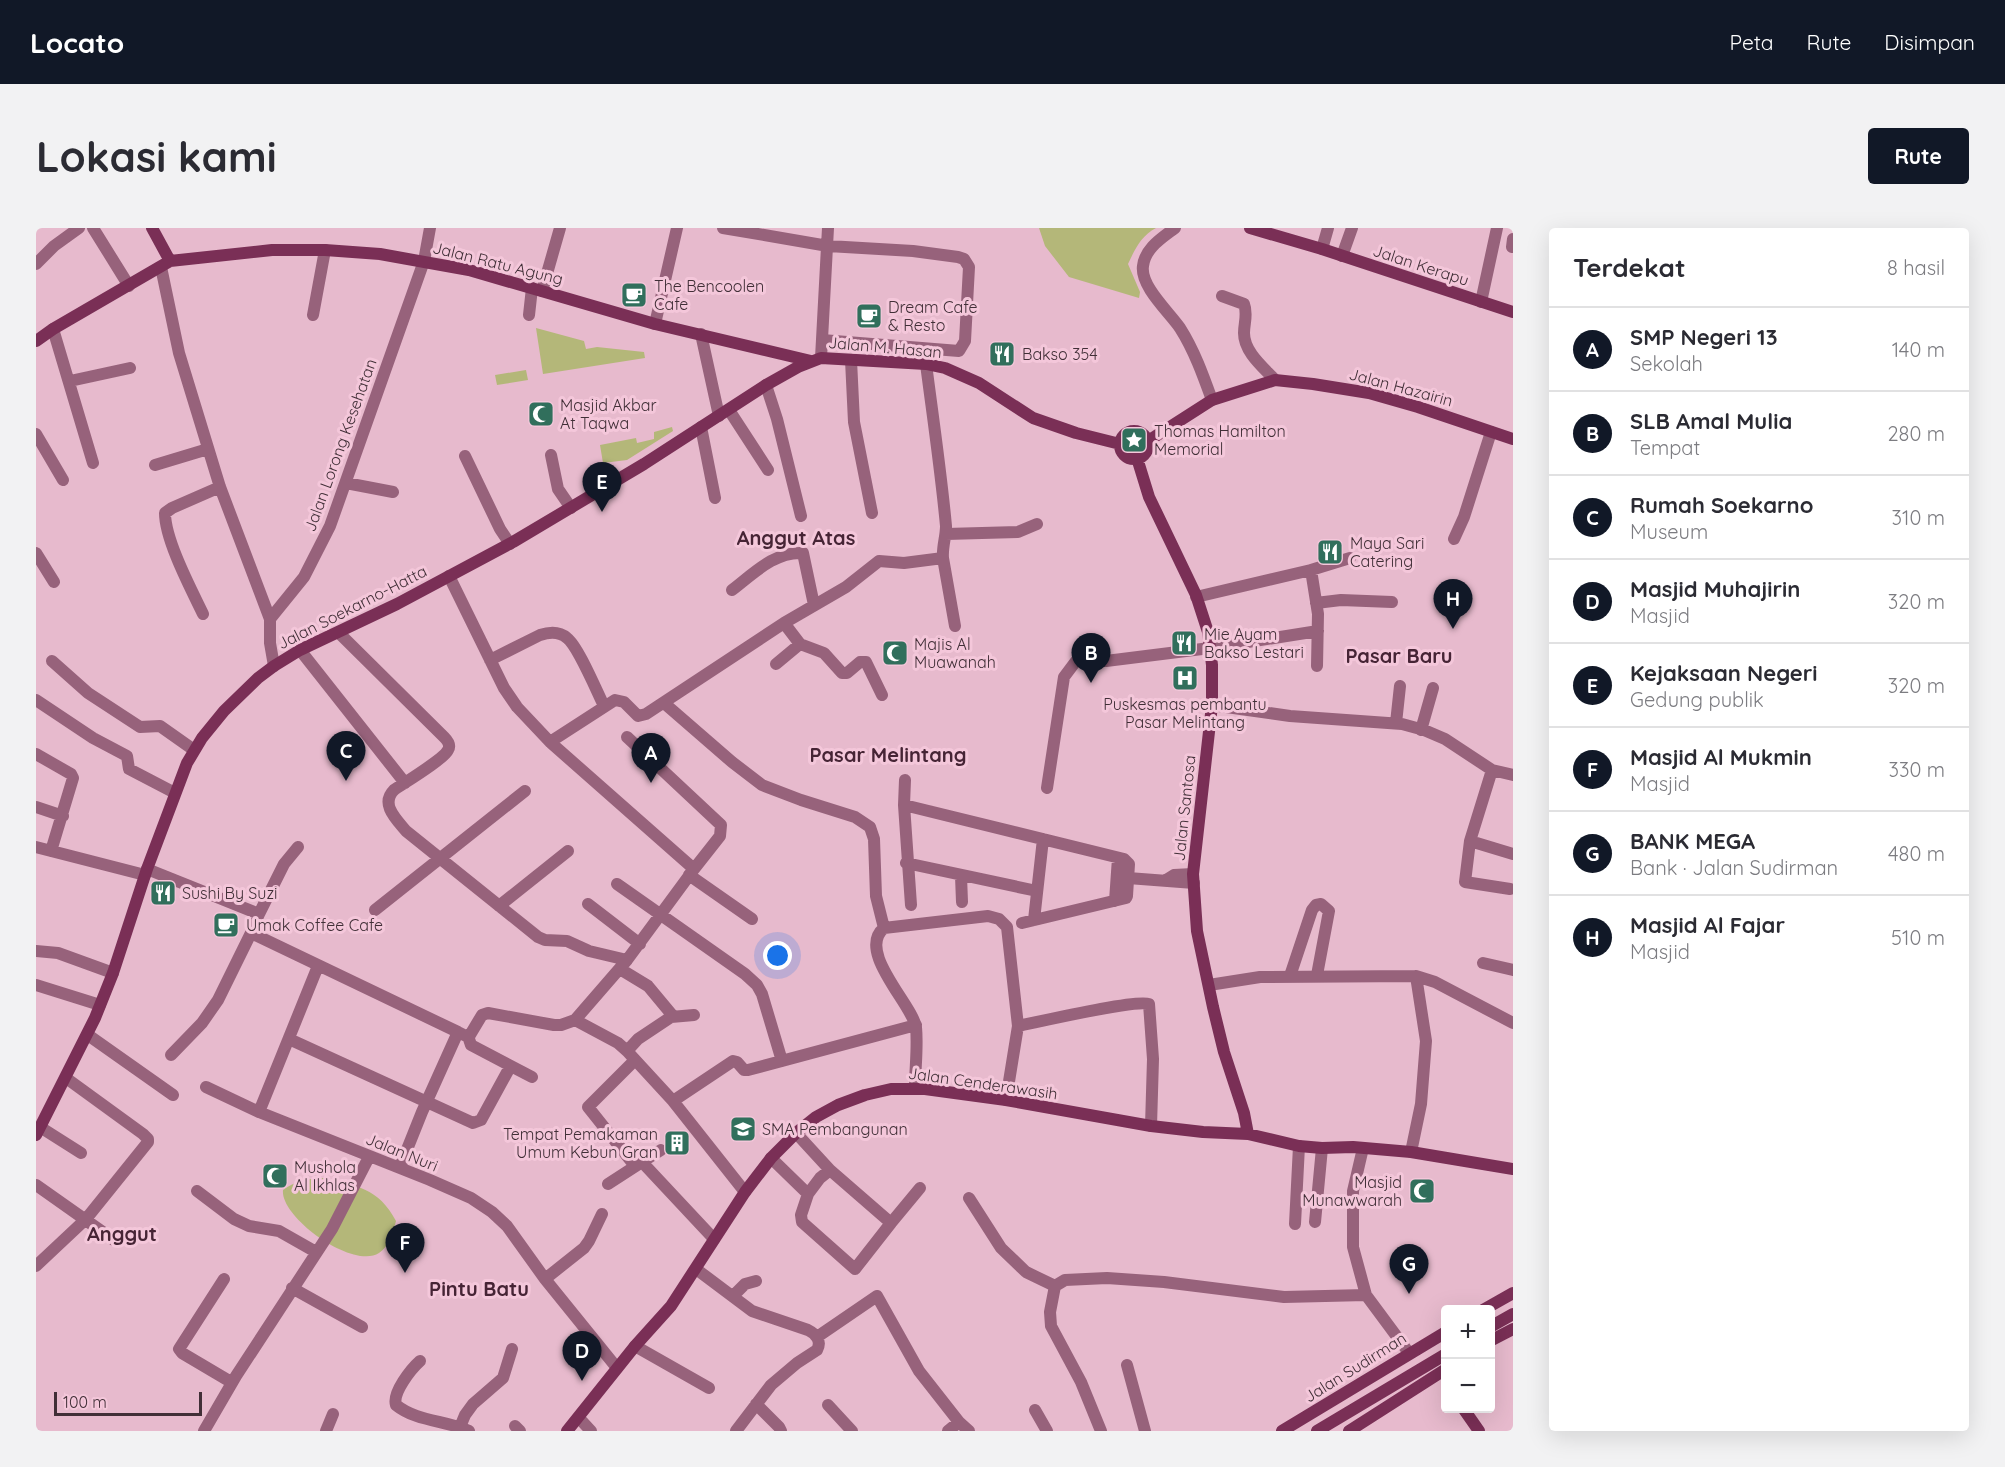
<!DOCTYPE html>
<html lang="id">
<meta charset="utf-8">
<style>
body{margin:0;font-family:Quicksand,sans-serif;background:#f2f2f3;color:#2b2b33}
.controls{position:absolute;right:18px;bottom:18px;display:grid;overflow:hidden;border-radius:6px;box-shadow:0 6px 24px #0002}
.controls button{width:54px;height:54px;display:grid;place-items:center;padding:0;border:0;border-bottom:2px solid #e1e1e2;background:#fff;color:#2b2b33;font:30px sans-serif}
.scale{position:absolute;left:18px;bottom:15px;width:148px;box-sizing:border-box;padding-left:6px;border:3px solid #412f37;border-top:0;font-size:16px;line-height:21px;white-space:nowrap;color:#412f37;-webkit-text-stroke:4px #f4c7da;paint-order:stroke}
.you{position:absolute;left:742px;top:728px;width:21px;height:21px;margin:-15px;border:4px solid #fff;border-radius:50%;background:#1a73e8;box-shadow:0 0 0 9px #1a73e833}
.badge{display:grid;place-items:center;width:39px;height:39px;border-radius:50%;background:#111827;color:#fff;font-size:20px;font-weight:700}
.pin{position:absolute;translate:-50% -50px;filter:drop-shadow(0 2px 3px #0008)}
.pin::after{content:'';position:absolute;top:32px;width:21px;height:18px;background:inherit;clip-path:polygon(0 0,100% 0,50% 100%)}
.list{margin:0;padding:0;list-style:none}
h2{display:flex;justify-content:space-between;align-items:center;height:78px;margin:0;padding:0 24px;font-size:26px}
h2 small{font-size:20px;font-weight:400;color:#7c7c81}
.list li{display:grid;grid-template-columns:39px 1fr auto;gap:18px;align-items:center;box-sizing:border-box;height:84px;padding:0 24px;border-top:2px solid #e1e1e2}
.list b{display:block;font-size:22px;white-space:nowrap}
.list p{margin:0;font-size:20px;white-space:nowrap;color:#7c7c81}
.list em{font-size:20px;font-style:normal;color:#7c7c81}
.map{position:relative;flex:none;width:1477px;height:1203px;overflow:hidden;border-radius:6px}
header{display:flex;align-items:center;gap:36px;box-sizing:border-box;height:84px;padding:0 30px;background:#111827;color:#fff}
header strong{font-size:28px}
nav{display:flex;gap:33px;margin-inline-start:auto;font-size:21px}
.intro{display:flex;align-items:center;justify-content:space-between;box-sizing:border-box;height:144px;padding:0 36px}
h1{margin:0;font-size:42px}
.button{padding:15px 27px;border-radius:6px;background:#111827;color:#fff;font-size:21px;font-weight:700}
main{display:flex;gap:36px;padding:0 36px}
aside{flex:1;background:#fff;border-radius:6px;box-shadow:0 6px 24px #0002}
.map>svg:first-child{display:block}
.green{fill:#b4b779}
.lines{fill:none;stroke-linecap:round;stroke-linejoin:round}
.street{stroke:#97627b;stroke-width:12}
.secondary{stroke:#7a2f56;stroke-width:12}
.labels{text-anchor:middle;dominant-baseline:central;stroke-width:6;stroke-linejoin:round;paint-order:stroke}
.street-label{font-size:16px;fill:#412f37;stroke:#f4c7da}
.poi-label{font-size:16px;fill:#412f37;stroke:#f4c7da;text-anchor:start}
.quarter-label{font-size:20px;font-weight:bold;fill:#462435;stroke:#f4c7da}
</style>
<header>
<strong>Locato</strong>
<nav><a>Peta</a><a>Rute</a><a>Disimpan</a></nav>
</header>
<div class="intro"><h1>Lokasi kami</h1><a class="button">Rute</a></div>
<main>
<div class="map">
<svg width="1477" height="1203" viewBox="0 0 1477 1203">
<rect width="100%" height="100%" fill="#e7bacd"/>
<path class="green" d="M1003,0H1120C1105,8 1099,21 1092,36L1104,64L1103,70L1033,49L1009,18Z
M500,100L548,113L550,121L561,119L608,124L609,130L507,146Z
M490,142L492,152L461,157L459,147Z
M636,199L637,203L591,232L567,235L564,217L600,210L601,215L618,211V204Z
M286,950C319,957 343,960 360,993C357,1004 353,1019 343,1025C317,1042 244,989 247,962C259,953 271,951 286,950Z"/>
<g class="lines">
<path class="street" d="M57,0L93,58
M687,0L792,18L877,23L922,29L928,31L933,39L929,113L923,123L786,112
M1139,0C1126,10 1109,20 1107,38C1104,58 1133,84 1144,100C1158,122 1167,147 1176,172
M1476,19L1477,11
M1286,21L1292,0
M1306,28L1316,0
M0,36L18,18L43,0
M125,39L143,125L184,259L234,391
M506,63L524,0
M1186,68L1208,76C1212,86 1208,95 1208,105C1208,124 1227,139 1239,152
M1445,74L1461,0
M277,87L289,22
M493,87L496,60
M619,96L641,0
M17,101L57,235
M665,106L683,188
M785,130L792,0
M815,132L818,194L836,285
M34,153L94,140
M730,157L741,191L765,288
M693,182L732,242
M665,199L679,270
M0,206L27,252
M515,227L522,261L535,280
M429,228L464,301L474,316
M119,237L172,221
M310,255L357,264
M910,306L982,304L1001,296
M1418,311L1428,289L1455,204
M0,325L18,354
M907,330L919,398
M1275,342L1314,330
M696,362C717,346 739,323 767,325L778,377
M1160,369L1275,342L1282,386L1281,438
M1280,375L1305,372L1356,374
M167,386C155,361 129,312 129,285L136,280L184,259
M748,395L764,416L788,425L806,445H811L824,434H830L846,467
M303,405L408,509C411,512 415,517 412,522C408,531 368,555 358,562C344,576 360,591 370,603L502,709L509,712L531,713L553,723L591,732
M264,422L369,555
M454,432L504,407C513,404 523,403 531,410C542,418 561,464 568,478
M16,433L52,465L104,499L124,498L158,522
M740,436L764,416
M238,438L234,415V391L268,349L294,298L388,33L394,0
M0,472L57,510L91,528L93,541L139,565
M628,475L696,534L726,557L765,572L819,589L834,599L838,611L840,668L848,700
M1176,477L1254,488L1366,496L1388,502L1409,511L1456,542L1477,547
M1360,495L1364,458
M1385,502L1397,460
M591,509L685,597L684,608L658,641
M514,514L579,472L588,474L602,488L610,486L748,395L810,359L843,333L868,335L907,330C906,319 910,309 910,298C905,244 897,190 890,136
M0,526L35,546L37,550L15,623
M1456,542L1434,613L1477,626
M1011,560L1028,449L1040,433H1070L1174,420L1282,403
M868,577L869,552
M0,579L27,588
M1434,613L1429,654L1474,661
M0,619L109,647
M870,635L1001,663
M111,641L223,686L215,705L422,804
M653,647L716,691
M925,648L926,674
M1092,650L1158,655
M1130,652L1138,647L1157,646
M581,656L709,746L721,757L726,766L746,833
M1079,673L1082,630
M552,676L604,716
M875,677L868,577L1088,631L1093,636L1091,668L1090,670L986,695
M463,678L532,623
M339,682L489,563
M223,686L248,636L262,619
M998,692L1007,611
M0,723L22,725L77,745
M1447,735L1477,742
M282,738L223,884L394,952L435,970L456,984L471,998L509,1051L581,1140
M584,741L612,758L637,788
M1254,748L1276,682L1280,677L1285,676L1293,683L1281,747
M0,757L64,777
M1173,757L1224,749L1380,748L1399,754L1477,795
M539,792L582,815L591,823L637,873L709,964
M982,798C1002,794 1100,771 1113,776L1117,831L1115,898
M52,807L137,867
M432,808L435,817L496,849
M253,811L437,895L445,892L474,839
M591,823L602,811L635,789L658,787
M135,827L166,795L182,772L215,705
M599,832L552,879L599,938
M170,859L223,884
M879,860C879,840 882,819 880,799C876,776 820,723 848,700L952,688L963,691L971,699L982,798L970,872
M637,873L697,833L701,834L708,842H712L880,797
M4,899L45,925
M760,905L794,942
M1327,920L1317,963V1019L1330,1067
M1375,924L1385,876L1390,813L1380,748
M735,930L772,966L765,987L766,994L819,1041L855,995L794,942L784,950L772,966
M606,934L625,922
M364,939L386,884L422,804L430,808L434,807L446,787L452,785L518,797H525L539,792L591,732L658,641L514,514L481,479L468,460L413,348
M572,956L606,934L678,1011
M0,957L78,1012
M161,963L198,991L213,998L243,1003L280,1024
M933,970L965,1020L990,1044L1019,1058
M1279,994L1286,920
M855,995L884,960
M1259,996L1263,918
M0,1038L50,991L112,914V911L107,906L30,850
M660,1041L716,1083L772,1102C780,1106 786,1113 781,1122L761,1135L735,1157L700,1203
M188,1051L143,1121L146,1125L195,1154
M509,1051L548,1020L553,1013L566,986
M256,1060L326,1099
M697,1068L709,1056L720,1053
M781,1109L841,1068L883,1143L923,1194L933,1203
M599,1118L673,1160
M384,1133C375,1141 356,1165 360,1177C381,1194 410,1192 433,1203
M1091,1137L1109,1203
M720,1176L743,1199L745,1203
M792,1177L816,1203
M999,1182L1011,1203
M543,1190L555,1203
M479,1198L484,1203
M424,1199L429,1187L437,1176L467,1150L476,1121
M168,1203L200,1148L296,1001L333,929
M290,1203L297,1186
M912,1203L923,1194
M1065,1203L1045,1154L1015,1098L1014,1084L1019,1058L1029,1052L1071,1050L1128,1054L1248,1069L1330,1067L1373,1125"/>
<path class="secondary" d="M116,0L134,33
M1214,0L1286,21L1477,84
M0,113L17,101L134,33L236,22H289L344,26L433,42L619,96L775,133
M1084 217a14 14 0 1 1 28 0a14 14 0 1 1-28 0Z
M1112,213L1176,172L1239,152L1277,156L1333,165L1382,179L1477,211
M1101,230L1113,269L1160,367L1172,404L1176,437V477L1157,646L1161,703L1177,779L1188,824L1208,885L1212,906
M0,907L59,790L77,745L111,641L151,535L166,510L188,483L222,450L238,438L264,422L361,376L477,314L608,236L730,157L762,139L785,130L890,136L909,140L943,155L997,190L1040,205L1084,216
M1447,1082L1477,1065
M1454,1099L1477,1086
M1454,1113L1477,1101
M1427,1180L1443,1203
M531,1203L599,1118L635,1078L709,964L735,930L760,905L780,889L802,877L829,867L855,861H889L970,872L1115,898L1167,904L1212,906L1263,918L1286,920L1317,919L1375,924L1477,941
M1246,1203L1410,1104
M1281,1203L1410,1126
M1313,1203L1410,1141"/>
</g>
<defs>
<symbol id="cafe-square" viewBox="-11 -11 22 22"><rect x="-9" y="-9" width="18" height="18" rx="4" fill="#316f5c" stroke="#f4c7da"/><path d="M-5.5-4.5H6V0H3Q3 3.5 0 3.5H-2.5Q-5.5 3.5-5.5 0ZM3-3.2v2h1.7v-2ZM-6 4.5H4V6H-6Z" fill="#fff"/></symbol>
<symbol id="restaurant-square" viewBox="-11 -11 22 22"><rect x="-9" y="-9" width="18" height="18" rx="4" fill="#316f5c" stroke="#f4c7da"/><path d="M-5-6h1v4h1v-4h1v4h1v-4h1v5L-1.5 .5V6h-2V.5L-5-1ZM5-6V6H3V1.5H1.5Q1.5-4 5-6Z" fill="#fff"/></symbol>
<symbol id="mosque-square" viewBox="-11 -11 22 22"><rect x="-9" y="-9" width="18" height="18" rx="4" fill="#316f5c" stroke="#f4c7da"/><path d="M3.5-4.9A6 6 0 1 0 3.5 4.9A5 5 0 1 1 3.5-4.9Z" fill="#fff"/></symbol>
<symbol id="sight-square" viewBox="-11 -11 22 22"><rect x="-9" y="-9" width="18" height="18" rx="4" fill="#316f5c" stroke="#f4c7da"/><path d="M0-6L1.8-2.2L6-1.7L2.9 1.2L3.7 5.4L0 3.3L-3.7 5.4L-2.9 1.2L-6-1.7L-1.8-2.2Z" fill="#fff"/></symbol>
<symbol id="hospital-square" viewBox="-11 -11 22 22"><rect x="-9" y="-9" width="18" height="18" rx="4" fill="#316f5c" stroke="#f4c7da"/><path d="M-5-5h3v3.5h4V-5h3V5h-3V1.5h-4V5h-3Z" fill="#fff"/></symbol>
<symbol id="school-square" viewBox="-11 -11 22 22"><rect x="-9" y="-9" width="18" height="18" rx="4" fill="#316f5c" stroke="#f4c7da"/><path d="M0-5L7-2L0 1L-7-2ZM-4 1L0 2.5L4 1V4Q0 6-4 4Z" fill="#fff"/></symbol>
<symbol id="building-square" viewBox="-11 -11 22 22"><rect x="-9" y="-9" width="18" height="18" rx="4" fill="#316f5c" stroke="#f4c7da"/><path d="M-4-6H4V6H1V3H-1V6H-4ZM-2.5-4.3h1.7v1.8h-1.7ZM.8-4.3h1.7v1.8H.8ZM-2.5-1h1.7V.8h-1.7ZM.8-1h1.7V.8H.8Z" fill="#fff"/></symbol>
</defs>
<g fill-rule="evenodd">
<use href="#cafe-square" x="583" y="52" width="30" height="30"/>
<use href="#cafe-square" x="818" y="73" width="30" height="30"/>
<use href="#restaurant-square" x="951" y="111" width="30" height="30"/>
<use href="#mosque-square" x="490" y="171" width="30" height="30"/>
<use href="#sight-square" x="1083" y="197" width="30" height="30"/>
<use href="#restaurant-square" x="1279" y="309" width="30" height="30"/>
<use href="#restaurant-square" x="1133" y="400" width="30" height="30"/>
<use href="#mosque-square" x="844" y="410" width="30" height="30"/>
<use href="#hospital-square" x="1134" y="435" width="30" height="30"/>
<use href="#restaurant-square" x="112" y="650" width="30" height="30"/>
<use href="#cafe-square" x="175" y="682" width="30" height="30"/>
<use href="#school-square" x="692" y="886" width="30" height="30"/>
<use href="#building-square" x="626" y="900" width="30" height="30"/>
<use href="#mosque-square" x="224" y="933" width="30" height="30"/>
<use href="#mosque-square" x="1371" y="948" width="30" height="30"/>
</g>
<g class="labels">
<g class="street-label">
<text transform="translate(462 35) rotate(14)">Jalan Ratu Agung</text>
<text transform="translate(1385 37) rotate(18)">Jalan Kerapu</text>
<text transform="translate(849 119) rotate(5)">Jalan M. Hasan</text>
<text transform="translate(1365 159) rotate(15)">Jalan Hazairin</text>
<text transform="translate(304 217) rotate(-70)">Jalan Lorong Kesehatan</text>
<text transform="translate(316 379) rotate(-27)">Jalan Soekarno-Hatta</text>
<text transform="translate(1148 580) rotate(-84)">Jalan Santosa</text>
<text transform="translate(947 855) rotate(8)">Jalan Cenderawasih</text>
<text transform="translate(366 924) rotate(22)">Jalan Nuri</text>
<text transform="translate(1319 1139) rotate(-32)">Jalan Sudirman</text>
</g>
<g class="poi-label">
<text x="618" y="58">The Bencoolen<tspan x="618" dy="18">Cafe</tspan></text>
<text x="852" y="79">Dream Cafe<tspan x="852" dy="18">&amp; Resto</tspan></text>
<text x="986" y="126">Bakso 354</text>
<text x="524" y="177">Masjid Akbar<tspan x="524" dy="18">At Taqwa</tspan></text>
<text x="1118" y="203">Thomas Hamilton<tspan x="1118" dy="18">Memorial</tspan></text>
<text x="1314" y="315">Maya Sari<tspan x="1314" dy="18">Catering</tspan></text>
<text x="1168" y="406">Mie Ayam<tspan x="1168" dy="18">Bakso Lestari</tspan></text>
<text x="878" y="416">Majis Al<tspan x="878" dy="18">Muawanah</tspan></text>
<text x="1149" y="476" text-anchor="middle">Puskesmas pembantu<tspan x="1149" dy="18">Pasar Melintang</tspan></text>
<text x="146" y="665">Sushi By Suzi</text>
<text x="210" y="697">Umak Coffee Cafe</text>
<text x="726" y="901">SMA Pembangunan</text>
<text x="622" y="906" text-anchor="end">Tempat Pemakaman<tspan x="622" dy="18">Umum Kebun Gran</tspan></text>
<text x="258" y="939">Mushola<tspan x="258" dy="18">Al Ikhlas</tspan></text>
<text x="1366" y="954" text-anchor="end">Masjid<tspan x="1366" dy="18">Munawwarah</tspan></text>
</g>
<g class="quarter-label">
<text x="760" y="309">Anggut Atas</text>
<text x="1363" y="427">Pasar Baru</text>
<text x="852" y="526">Pasar Melintang</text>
<text x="86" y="1005">Anggut</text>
<text x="443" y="1060">Pintu Batu</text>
</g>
</g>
</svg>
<div class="controls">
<button>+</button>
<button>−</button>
</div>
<div class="scale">100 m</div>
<div class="you"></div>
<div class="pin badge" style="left:615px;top:555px">A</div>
<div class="pin badge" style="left:1055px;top:455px">B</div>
<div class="pin badge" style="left:310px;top:553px">C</div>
<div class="pin badge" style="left:546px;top:1153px">D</div>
<div class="pin badge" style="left:566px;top:284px">E</div>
<div class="pin badge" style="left:369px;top:1045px">F</div>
<div class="pin badge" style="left:1373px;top:1066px">G</div>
<div class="pin badge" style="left:1417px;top:401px">H</div>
</div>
<aside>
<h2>Terdekat<small>8 hasil</small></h2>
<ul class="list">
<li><span class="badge">A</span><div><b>SMP Negeri 13</b><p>Sekolah</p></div><em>140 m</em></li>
<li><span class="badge">B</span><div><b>SLB Amal Mulia</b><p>Tempat</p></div><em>280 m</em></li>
<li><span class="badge">C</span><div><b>Rumah Soekarno</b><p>Museum</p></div><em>310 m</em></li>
<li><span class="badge">D</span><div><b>Masjid Muhajirin</b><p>Masjid</p></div><em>320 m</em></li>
<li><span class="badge">E</span><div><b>Kejaksaan Negeri</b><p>Gedung publik</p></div><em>320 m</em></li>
<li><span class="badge">F</span><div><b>Masjid Al Mukmin</b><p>Masjid</p></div><em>330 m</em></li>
<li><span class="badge">G</span><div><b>BANK MEGA</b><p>Bank · Jalan Sudirman</p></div><em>480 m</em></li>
<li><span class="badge">H</span><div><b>Masjid Al Fajar</b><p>Masjid</p></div><em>510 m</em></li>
</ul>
</aside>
</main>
